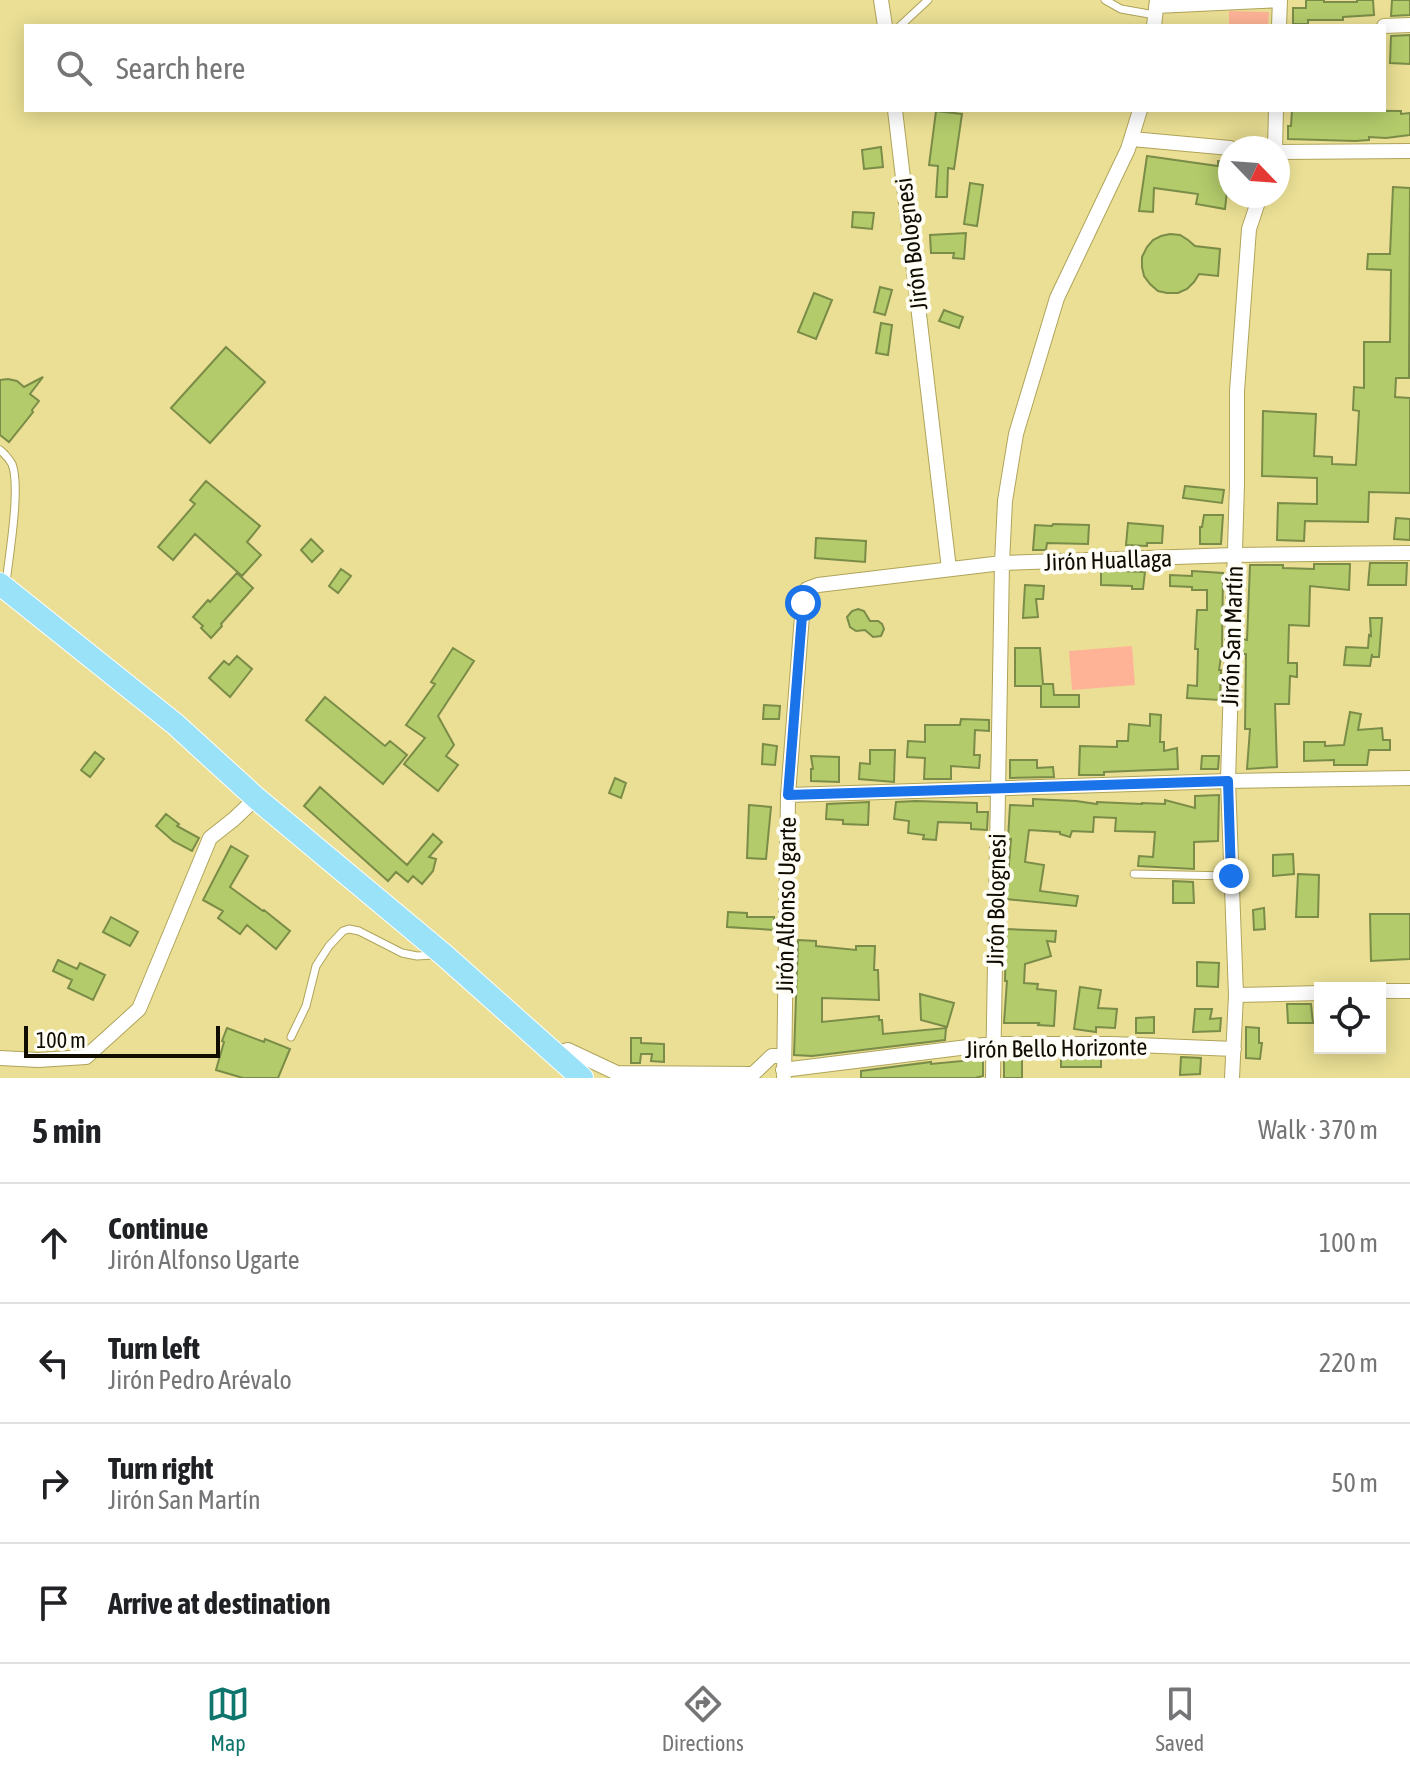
<!DOCTYPE html>
<meta charset="utf-8">
<style>
body{margin:0;font-family:"Asap Condensed",sans-serif;background:#f6f6f6;color:#202124}
.controls{position:absolute;right:24px;bottom:24px;display:grid;overflow:hidden;border-radius:0px;box-shadow:0 4px 20px #0003}
.controls button{width:72px;height:72px;display:grid;place-items:center;padding:0;border:0;border-bottom:2px solid #e0e0e0;background:#fff;color:#202124;font:40px sans-serif}
.compass{position:absolute;left:1218px;top:136px;width:72px;height:72px;border-radius:50%;background:#fff;box-shadow:0 4px 20px #0003;rotate:115deg}
.scale{position:absolute;left:24px;bottom:20px;width:196px;box-sizing:border-box;padding-left:8px;border:4px solid #100c00;border-top:0;font-size:22px;line-height:28px;white-space:nowrap;color:#100c00;-webkit-text-stroke:6px #fffef6;paint-order:stroke}
.stop{position:absolute;width:24px;height:24px;margin:-18px;border:6px solid #1a73e8;border-radius:50%;background:#fff}
.stop.end{background:#1a73e8;border-color:#fff;box-shadow:0 2px 8px #0008}
.list{margin:0;padding:0;list-style:none}
h2{display:flex;justify-content:space-between;align-items:center;height:104px;margin:0;padding:0 32px;font-size:34px}
h2 small{font-size:26px;font-weight:400;color:#757577}
.list li{display:grid;grid-template-columns:52px 1fr auto;gap:24px;align-items:center;box-sizing:border-box;height:120px;padding:0 32px;border-top:2px solid #e0e0e0}
.list b{display:block;font-size:30px;white-space:nowrap}
.list p{margin:0;font-size:26px;white-space:nowrap;color:#757577}
.list em{font-size:26px;font-style:normal;color:#757577}
.icon{flex:none;width:44px;height:44px;fill:none;stroke:currentColor;stroke-width:2;stroke-linecap:round;stroke-linejoin:round}
.map{position:relative;flex:none;width:1410px;height:1078px;overflow:hidden}
.search{position:absolute;background:#fff;box-shadow:0 4px 20px #0003;left:24px;right:24px;top:24px;height:88px;display:flex;align-items:center;gap:20px;box-sizing:border-box;padding:0 28px;border-radius:0px;color:#757577;font-size:30px}
.sheet{height:584px;background:#fff}
nav{display:flex;justify-content:space-around;align-items:center;box-sizing:border-box;height:112px;border-top:2px solid #e0e0e0;background:#fff;font-size:22px;color:#757577}
nav a{display:grid;justify-items:center;gap:4px}
nav .on{color:#0f766e}
.map>svg:first-child{display:block}
.green{fill:#feb397}
.building{fill:#b3cb6b;stroke:#7a8c47;stroke-width:2}
.lines{fill:none;stroke-linecap:round;stroke-linejoin:round}
.service-casing{stroke:#afa45a;stroke-width:9}
.minor-casing{stroke:#afa45a;stroke-width:16}
.trunk-casing{stroke:#fff;stroke-width:24}
.service{stroke:#fff;stroke-width:7}
.minor{stroke:#fff;stroke-width:14}
.trunk{stroke:#9ae2f8;stroke-width:22}
.route{stroke:#1a73e8;stroke-width:10}
.labels{text-anchor:middle;dominant-baseline:central;stroke-width:8;stroke-linejoin:round;paint-order:stroke}
.street-label{font-size:24px;fill:#100c00;stroke:#fffef6}
</style>
<div class="map">
<svg width="1410" height="1078" viewBox="0 0 1410 1078">
<rect width="100%" height="100%" fill="#eadf94"/>
<path class="green" d="M1229,11L1269,12L1268,26H1229Z
M1132,646L1135,685L1072,690L1069,651Z"/>
<path class="building" d="M1306,0H1324V2H1357V0H1373L1374,15L1343,17V20H1308V24H1293V8H1306Z
M1392,0H1410V15L1391,16Z
M1410,35V64L1390,63L1391,36Z
M1292,110L1401,111V114L1410,113V135L1386,138L1369,137V140L1355,141L1288,139V126H1291Z
M936,111L962,114L954,169L948,168L947,197H936L938,166L929,165Z
M881,147L883,167L864,169L862,150Z
M1147,156L1218,166V161L1230,162V182H1228L1225,209L1196,204L1198,194L1154,188L1153,212L1139,211Z
M970,183L983,185L977,226L964,224Z
M1393,187L1410,188L1409,378H1396L1395,397L1410,398V493L1369,492L1368,522L1305,521L1304,541L1277,540L1278,503L1317,504V478L1262,476L1263,411L1316,414L1314,456L1332,457V464L1356,465L1359,411L1353,410L1354,387L1364,388V342H1390L1391,270L1367,269L1368,254H1390Z
M853,212L874,213L872,229L852,227Z
M966,233L964,259L953,258L954,253H931L930,235Z
M1170,234L1180,235L1188,240L1195,246L1220,249L1218,276L1199,274L1194,282L1187,289L1178,293H1167L1158,291L1150,284L1144,276L1142,267V257L1147,247L1153,240L1161,236Z
M880,287L892,290L885,315L874,312Z
M814,293L832,300L816,339L798,332Z
M944,310L963,317L959,328L939,321Z
M881,323L892,325L888,355L876,353Z
M226,347L265,382L210,443L171,408Z
M43,377L30,394L39,401L32,410L33,412L9,442L0,435V380L8,379L17,381L24,387Z
M206,481L260,526L247,542L261,555L242,576L195,534L173,560L158,547L195,504L190,500Z
M1185,486L1224,490L1222,503L1183,498Z
M1204,515H1223L1221,544H1200V527H1202Z
M1396,518L1410,519V540L1394,539Z
M1128,523L1163,526L1162,543H1147V546L1126,545Z
M1053,524L1089,525L1088,544L1047,543L1046,550H1033L1035,525L1052,526Z
M816,538L866,541L865,562L815,558Z
M311,539L323,551L312,562L301,550Z
M1370,563H1407L1406,585H1368Z
M1314,564H1350L1349,590L1310,586L1309,626L1289,625L1288,663H1297V677L1290,676L1289,704H1275L1277,767L1247,769L1250,729H1245L1246,654H1242V639L1247,640L1250,565H1283V568L1314,569Z
M341,569L351,576L338,593L329,586Z
M1101,570L1145,572L1143,589H1132V586L1101,585Z
M1192,571L1223,573L1222,650L1219,670H1221L1220,700L1187,698L1188,685L1197,686L1198,649H1195L1197,610H1207V590H1192V587L1170,586V575L1192,576Z
M237,573L253,588L221,624L222,626L211,638L201,628L203,626L193,617L208,600L210,602Z
M1025,585L1044,586L1043,599H1036L1038,617L1023,618Z
M858,609L864,611L870,621H878L882,624L884,629L881,636L873,637L865,630L856,631L850,627L847,617L852,611Z
M1370,618H1382L1379,657H1372V654L1370,666L1344,665L1346,647L1368,648L1369,635L1371,636Z
M453,648L474,661L438,716L454,745L446,756L458,765L438,791L404,764L425,738L406,725L435,684L431,682Z
M1015,648H1040L1043,684H1053L1054,695H1079V707H1041V686H1015Z
M237,656L252,669L230,697L209,678L224,661L229,665Z
M325,697L385,746L390,741L407,755L383,784L306,720Z
M764,705L780,706L779,719H763Z
M1350,712L1361,714L1358,730L1382,728L1383,740H1390V750H1369L1367,765H1334V760L1304,761V742H1325V746L1344,745Z
M1150,714L1161,715L1160,742H1164V751L1177,748L1178,769L1104,772V775H1079L1080,746L1117,747V741H1128L1129,724L1150,726Z
M961,719L989,720V731L975,730L974,755H980L979,768L951,766V779H924L925,758L907,757L908,741L925,742V725H960Z
M763,744L777,746L775,765L762,764Z
M870,750H895L894,782L859,779L860,763L870,764Z
M95,752L104,759L90,777L81,770Z
M811,756L839,757V782L811,781V769H813Z
M1202,756H1219L1218,769H1201Z
M1010,760H1037V768L1053,767L1054,777L1010,778Z
M615,778L626,783L621,798L609,793Z
M320,787L407,865L433,834L442,842L429,857L436,859L433,871L422,884L413,876L408,882L396,872L388,881L304,806Z
M1219,795L1218,841L1194,842V869L1138,866L1139,856L1153,857L1155,832L1115,831L1116,818L1094,817L1093,832L1072,831L1070,837L1060,834V832L1029,830L1025,862L1044,865L1040,891L1078,896L1076,906L1006,899L1011,839H1008L1010,805L1033,806V799L1076,801L1097,804V802L1142,804V803L1165,804V800L1195,808V796Z
M916,801L977,803V812H988L987,830L971,829V823L938,822L936,840L923,839L924,835L908,833L909,821L894,819L896,802Z
M869,802L868,825L843,824V820L826,819L827,804Z
M749,805L771,807L766,859L747,858Z
M166,814L179,824L177,826L199,838L192,851L173,841L156,826Z
M231,846L248,856L230,887L263,911L264,910L290,931L276,949L247,925L240,934L218,918L223,911L203,900Z
M1293,854L1294,874L1273,876V855Z
M1298,874L1319,875L1318,917H1296Z
M1173,881L1193,882L1194,903H1173Z
M1264,908L1265,929L1254,930L1253,910Z
M728,912L747,913V917H774V930L727,927Z
M1370,914H1410V959L1371,961Z
M111,917L138,932L130,946L103,932Z
M1006,929L1056,931L1055,942L1047,941L1051,956L1025,964L1024,983L1038,984L1037,989L1056,991L1054,1026L1038,1025L1039,1023H1004L1007,981H1005Z
M798,940L816,941V946L856,950V946H875L874,970H878L879,1000L822,998V1022L879,1016V1020H882L883,1034L946,1028L945,1040L812,1056L794,1055Z
M58,960L77,969L80,963L105,975L93,1000L68,988L72,980L53,971Z
M1197,962L1219,963L1218,987L1197,986Z
M1080,987L1101,990L1098,1008L1117,1009L1115,1028L1096,1027V1032L1074,1029Z
M920,994L954,1003L947,1027L921,1020Z
M1287,1004H1311L1313,1023H1288Z
M1195,1009H1212L1210,1019L1221,1018L1220,1031L1193,1032Z
M1154,1017V1033H1136V1018Z
M1246,1027L1259,1028V1043H1262L1260,1059L1246,1058Z
M227,1028L264,1042L265,1039L290,1049L278,1078H243L216,1070L224,1042L222,1041Z
M631,1038H641V1043L664,1044V1062L651,1061L652,1054H641L640,1063H631Z
M1004,1054H1022V1078H1004Z
M1061,1054H1101V1067H1061Z
M1181,1057L1201,1058L1200,1074L1180,1075Z
M983,1059V1076L975,1078H861V1071L931,1062V1064Z"/>
<g class="lines">
<defs>
<path id="service" d="M1105,0L1121,9L1155,15
M900,26L928,0
M0,450C5,454 9,459 12,464C21,487 9,556 6,583
M1134,874L1231,876
M291,1037L306,1006L316,966L329,946L343,931L349,929L359,931L402,953L417,956L433,955"/>
<path id="minor" d="M881,0L885,26
M1156,6L1280,0L1279,26
M1154,26L1157,0
M1384,26L1410,25
M895,110L949,569
M1132,139L1230,148
M1275,148L1276,110
M1278,152L1410,151
M788,795L1228,781L1410,778
M1380,991H1410
M1236,995L1320,993
M554,1054L568,1050L617,1073L753,1074L772,1056H783
M0,1058L38,1060L86,1057L139,1009L210,838L234,819L256,798
M783,1070L992,1044H1112L1234,1049
M784,1078L788,795L803,603L807,589L818,585L1002,563L1234,555L1410,553
M993,1078L1002,563L1005,501L1016,434L1057,298L1128,149L1140,110
M1232,1078L1236,995L1228,781L1237,484V391L1249,229L1260,196"/>
<path id="trunk" d="M0,584L175,724L256,798L444,955L582,1078"/>
</defs>
<use href="#service" class="service-casing"/>
<use href="#minor" class="minor-casing"/>
<use href="#trunk" class="trunk-casing"/>
<use href="#service" class="service"/>
<use href="#minor" class="minor"/>
<use href="#trunk" class="trunk"/>
</g>
<g class="lines">
<path class="route" d="M803,603L788,795L1228,781L1231,876"/>
</g>
<g class="labels">
<g class="street-label">
<text transform="translate(911 244) rotate(-97)">Jirón Bolognesi</text>
<text transform="translate(1108 560) rotate(-2)">Jirón Huallaga</text>
<text transform="translate(1232 636) rotate(-88)">Jirón San Martín</text>
<text transform="translate(996 900) rotate(-89)">Jirón Bolognesi</text>
<text transform="translate(786 905) rotate(-89)">Jirón Alfonso Ugarte</text>
<text transform="translate(1056 1048) rotate(-1)">Jirón Bello Horizonte</text>
</g>
</g>
</svg>
<div class="controls">
<button><svg class="icon" aria-label="locate" viewBox="0 0 24 24"><circle cx="12" cy="12" r="6"/><path d="M12 2v4M12 18v4M2 12h4M18 12h4"/></svg></button>
</div>
<svg class="compass" viewBox="-18 -18 36 36"><path d="M0-13l5 13h-10z" fill="#e53935"/><path d="M0 13l5-13h-10z" fill="#757577"/></svg>
<div class="scale">100 m</div>
<div class="stop" style="left:803px;top:603px"></div>
<div class="stop end" style="left:1231px;top:876px"></div>
<div class="search"><svg class="icon" aria-label="search" viewBox="0 0 24 24"><circle cx="10" cy="10" r="6"/><path d="M15 15l6 6"/></svg>Search here</div>
</div>
<section class="sheet">
<h2>5 min<small>Walk · 370 m</small></h2>
<ul class="list">
<li><svg class="icon" aria-label="ahead" viewBox="0 0 24 24"><path d="M12 20V5M6 11l6-6 6 6"/></svg><div><b>Continue</b><p>Jirón Alfonso Ugarte</p></div><em>100 m</em></li>
<li><svg class="icon" aria-label="left" viewBox="0 0 24 24"><path d="M17 20v-9H6M10 6l-5 5 5 5"/></svg><div><b>Turn left</b><p>Jirón Pedro Arévalo</p></div><em>220 m</em></li>
<li><svg class="icon" aria-label="right" viewBox="0 0 24 24"><path d="M7 20v-9h11M14 6l5 5-5 5"/></svg><div><b>Turn right</b><p>Jirón San Martín</p></div><em>50 m</em></li>
<li><svg class="icon" aria-label="arrive" viewBox="0 0 24 24"><path d="M6 21V4h12l-3 4 3 4H6"/></svg><div><b>Arrive at destination</b></div></li>
</ul>
</section>
<nav>
<a class="on"><svg class="icon" aria-label="map" viewBox="0 0 24 24"><path d="M3 6l6-2 6 2 6-2v14l-6 2-6-2-6 2zM9 4v14M15 6v14"/></svg>Map</a>
<a><svg class="icon" aria-label="directions" viewBox="0 0 24 24"><path d="M12 3l9 9-9 9-9-9zM9 14v-3h6M13 9l2 2-2 2"/></svg>Directions</a>
<a><svg class="icon" aria-label="saved" viewBox="0 0 24 24"><path d="M7 4h10v16l-5-4-5 4z"/></svg>Saved</a>
</nav>
